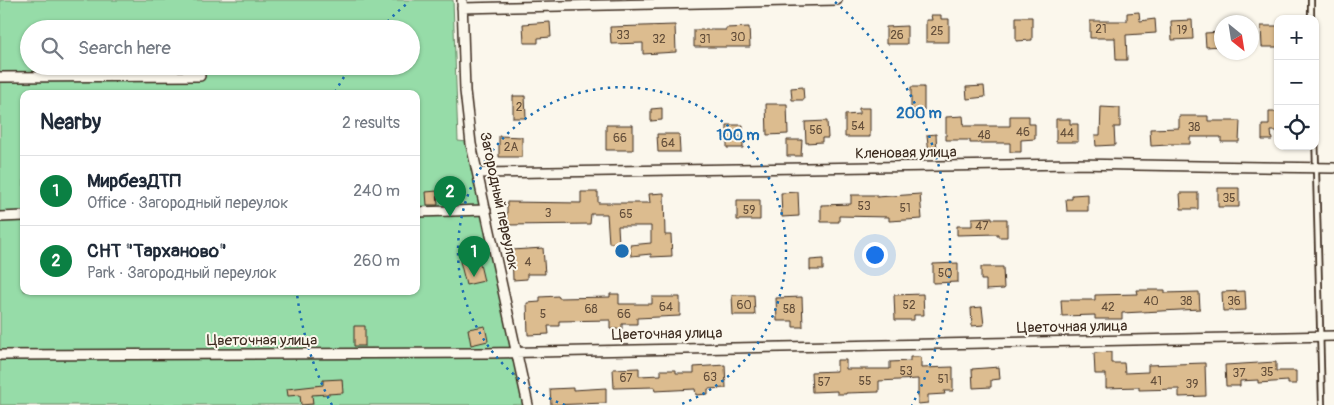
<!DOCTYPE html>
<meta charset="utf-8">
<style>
body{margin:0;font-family:Pangolin,sans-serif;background:#f6f6f7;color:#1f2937}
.controls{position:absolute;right:15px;top:15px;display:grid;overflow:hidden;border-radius:10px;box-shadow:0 1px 4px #0004}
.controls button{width:45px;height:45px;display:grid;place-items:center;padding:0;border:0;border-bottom:1px solid #e0e1e3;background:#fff;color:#1f2937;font:25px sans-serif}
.compass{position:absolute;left:1214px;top:15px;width:45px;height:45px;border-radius:50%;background:#fff;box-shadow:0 1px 4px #0004;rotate:150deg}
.you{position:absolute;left:874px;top:254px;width:18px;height:18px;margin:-12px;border:4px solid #fff;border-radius:50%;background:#1a73e8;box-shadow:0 0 0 8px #1a73e833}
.badge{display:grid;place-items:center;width:32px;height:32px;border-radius:50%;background:#0b8043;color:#fff;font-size:16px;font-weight:700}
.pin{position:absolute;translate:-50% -41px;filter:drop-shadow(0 1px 2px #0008)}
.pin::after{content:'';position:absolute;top:26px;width:18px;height:15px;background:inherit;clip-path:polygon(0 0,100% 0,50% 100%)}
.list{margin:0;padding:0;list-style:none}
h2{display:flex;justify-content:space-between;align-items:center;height:65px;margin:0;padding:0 20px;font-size:21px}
h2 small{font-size:16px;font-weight:400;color:#747a83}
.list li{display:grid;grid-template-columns:32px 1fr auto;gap:15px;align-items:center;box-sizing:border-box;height:70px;padding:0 20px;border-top:1px solid #e0e1e3}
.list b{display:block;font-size:19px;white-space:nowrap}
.list p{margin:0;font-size:16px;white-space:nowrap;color:#747a83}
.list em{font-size:16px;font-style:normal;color:#747a83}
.icon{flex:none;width:28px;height:28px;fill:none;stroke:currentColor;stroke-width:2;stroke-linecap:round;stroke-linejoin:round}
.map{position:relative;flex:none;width:1334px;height:405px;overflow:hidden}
.search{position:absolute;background:#fff;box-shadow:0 1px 4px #0004;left:20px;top:20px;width:400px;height:55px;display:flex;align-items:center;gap:12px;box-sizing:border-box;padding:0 18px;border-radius:28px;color:#747a83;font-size:19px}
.panel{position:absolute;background:#fff;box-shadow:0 1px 4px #0004;left:20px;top:90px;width:400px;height:205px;border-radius:10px}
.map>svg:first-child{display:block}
.green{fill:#96dca8;stroke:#688363;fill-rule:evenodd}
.building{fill:#dcbc8f;stroke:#3b2a1e}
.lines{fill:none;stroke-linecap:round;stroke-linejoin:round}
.service-casing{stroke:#3b2a1e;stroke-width:8}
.minor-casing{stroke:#3b2a1e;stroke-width:12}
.service{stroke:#fbf7ec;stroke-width:4.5}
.minor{stroke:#fbf7ec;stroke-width:9}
.ring{fill:none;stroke:#1f6fb2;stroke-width:2.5;stroke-dasharray:2.5 5}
.labels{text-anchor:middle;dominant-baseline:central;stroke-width:4;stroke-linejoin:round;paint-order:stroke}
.number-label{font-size:12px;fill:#634e3a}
.street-label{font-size:15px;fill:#3b2a1e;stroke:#fbf7ec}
.centre{fill:#1f6fb2;stroke:#fbf7ec;stroke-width:2.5}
.ring-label{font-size:15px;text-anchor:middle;font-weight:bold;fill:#1f6fb2;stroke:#fbf7ec;stroke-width:4;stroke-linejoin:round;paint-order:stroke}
</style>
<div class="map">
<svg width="1334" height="405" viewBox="0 0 1334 405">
<rect width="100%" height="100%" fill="#fbf7ec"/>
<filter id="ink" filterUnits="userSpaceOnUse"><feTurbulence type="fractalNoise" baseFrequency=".02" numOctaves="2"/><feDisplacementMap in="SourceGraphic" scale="10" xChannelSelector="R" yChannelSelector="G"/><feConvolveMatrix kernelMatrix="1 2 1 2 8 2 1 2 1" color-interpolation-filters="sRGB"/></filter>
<g filter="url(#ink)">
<path class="green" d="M0,0H453L458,141L467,142L526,405H0ZM29,29H411V66H29ZM24,94H416V291H24Z"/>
<path class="building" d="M1139,12L1140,21L1155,19L1156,33L1126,35L1127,60H1116L1115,38H1090V21H1127V13Z
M931,15H941V19H949V42H926V20H932Z
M1016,17H1032V40L1016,41Z
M1192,20L1193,39L1172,40L1171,21Z
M550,22L551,37L538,38V43H524L523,24Z
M675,25L676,52L643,54V43L611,44L610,27Z
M907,26V44H886V27Z
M1261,26H1278V47H1262Z
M749,27L750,47H694V30H726V28Z
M1222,32V46L1206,47L1205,33Z
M984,86L985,97L967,99L966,87Z
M803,87L804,100H792L791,88Z
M911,87H924V110H911Z
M513,96H525L526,118H513Z
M766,104H787L788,134L767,135Z
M1101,107L1120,108V127H1114L1115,145L1096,146L1095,135H1100Z
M662,108V120L651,121V109Z
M859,108H870V137H845V115L859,114Z
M1269,112H1278V131H1271L1272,140H1262V125H1269Z
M963,116L964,126H1010V116H1029V124H1035V139L1021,140V152H1010V143H970V140H946V117Z
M1179,116H1208V121H1240L1239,142H1221V137H1190V144H1168V145L1151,146L1150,129L1179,128Z
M1056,119H1070V124H1078V142H1056Z
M827,121L828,138H822V142L806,143L805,122Z
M606,125H633V150H606Z
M727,125H743V148H727Z
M657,134H679L680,152H658Z
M936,134L937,153H929L927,135Z
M499,136L522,137V157H499Z
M787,140H802L801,156H787Z
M1218,188H1239V207H1218Z
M437,191L438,205H427L426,192Z
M581,192H598V203H650L649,194L664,193L665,235H671L672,256L651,257V254L631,256L630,245L651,243V226H618L619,243H609L607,214H591L590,224L507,225V202L581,203Z
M798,192L799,216L782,217L781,193Z
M1180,193H1198V209H1181Z
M920,194L922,219L889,221V217L839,216V222H821V205L851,204V195H877V197Z
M1088,194V211H1067L1066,199H1072V195Z
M737,200H760V220H737Z
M992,217V219H1007V237H998V234L957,235V226H972V218Z
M543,248L545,274H527V279L513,280L512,250Z
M478,256L484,281L466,285L460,261Z
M823,259V270H810V260Z
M958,263V282L933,283V264Z
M981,267H1003L1004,289L986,290V280H981Z
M1137,290H1165V293L1199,292L1200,309L1122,313V319H1095V315L1062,316L1061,300H1095V295L1138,294Z
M1245,291L1246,310L1223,311L1222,292Z
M610,294H619V304H652V297H680V316L637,318V324H622V329H610V320L559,321V326H548L549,334L528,335L527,303L540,302V297L558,296L559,298L610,297Z
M923,294L924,315H914V320H895L894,295Z
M732,295H754L755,315H733Z
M802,297L803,327H793V321H777L776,298Z
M982,307L984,325L972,326L971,308Z
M354,326H365V346H354Z
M485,326L488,341L471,345L468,329Z
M1111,352V363H1124L1125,373L1148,372V365L1205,363L1206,396L1179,397V389L1139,390V387L1106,388V374H1095L1094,353Z
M910,357H921V368L953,367V391H944L945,394L928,395V403L918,404V379L879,381V392L846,393V394H837V391L812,392L811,372L837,371V360H846V369H890V362L910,361Z
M1276,362V371H1296V384H1288V381L1258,383V380L1240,381V386H1226L1225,365Z
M725,365L726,388L708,389V394L696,395L695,389L655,391L654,387L614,388L613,369L639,368V376L661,375V370H676V373H694V367Z
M999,367L1000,379L991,380V387L973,388L972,369Z
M342,379L343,393L312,395L313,404L301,405L300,395L288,396L287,389L323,385V380Z
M573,388V390L606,388V403L551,405L550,389Z"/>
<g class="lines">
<defs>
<path id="service" d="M1311,0V19
M1315,130L1322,405"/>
<path id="minor" d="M462,0L465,91L471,144L528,405
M462,8L837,0
M0,77L200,76
M478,173L1073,164L1334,168
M416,212L486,210
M0,217L24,216
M0,355L486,353L1334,336"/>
</defs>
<use href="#service" class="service-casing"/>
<use href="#minor" class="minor-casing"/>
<use href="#service" class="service"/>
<use href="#minor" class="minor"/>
</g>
</g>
<g class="ring">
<path d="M565 405A164 164 0 1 1 679 405"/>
<path d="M332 405A328 328 0 0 1 297 294M335 92A328 328 0 0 1 350 68M382 27A328 328 0 0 1 409 2M835 2A328 328 0 0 1 912 405"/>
</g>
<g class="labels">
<g class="number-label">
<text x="1101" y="29">21</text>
<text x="1182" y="30">19</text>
<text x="937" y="31">25</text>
<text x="623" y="35">33</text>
<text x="897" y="35">26</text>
<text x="738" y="37">30</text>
<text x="659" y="39">32</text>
<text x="705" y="39">31</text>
<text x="519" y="107">2</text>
<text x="858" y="126">54</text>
<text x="1194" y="127">38</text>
<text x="816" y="130">56</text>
<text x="1023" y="132">46</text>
<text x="1067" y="133">44</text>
<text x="984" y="135">48</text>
<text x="620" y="138">66</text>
<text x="668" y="143">64</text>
<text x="511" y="147">2А</text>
<text x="1229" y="198">35</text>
<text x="864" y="206">53</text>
<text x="905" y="208">51</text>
<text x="749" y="210">59</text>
<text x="548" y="213">3</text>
<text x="626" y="214">65</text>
<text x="982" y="226">47</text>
<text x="528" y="262">4</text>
<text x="945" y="273">50</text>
<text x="1151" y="301">40</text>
<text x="1186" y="301">38</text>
<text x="1234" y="301">36</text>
<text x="744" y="305">60</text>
<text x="909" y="305">52</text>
<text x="666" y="307">64</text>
<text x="1108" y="307">42</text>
<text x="591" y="309">68</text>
<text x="789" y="309">58</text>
<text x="543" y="314">5</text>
<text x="624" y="314">66</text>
<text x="906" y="371">53</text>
<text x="1267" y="372">35</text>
<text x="1239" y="373">37</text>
<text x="710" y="377">63</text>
<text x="626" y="378">67</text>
<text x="943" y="379">51</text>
<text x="865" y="381">55</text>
<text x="1156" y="381">41</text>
<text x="824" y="382">57</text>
<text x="1192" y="384">39</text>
</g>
<g class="street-label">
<text transform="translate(906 153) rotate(-1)">Кленовая улица</text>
<text transform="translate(499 201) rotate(78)">Загородный переулок</text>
<text transform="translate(1072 327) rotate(-1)">Цветочная улица</text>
<text transform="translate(667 334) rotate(-1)">Цветочная улица</text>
<text x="262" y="340">Цветочная улица</text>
</g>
</g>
<circle cx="622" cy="251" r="8" class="centre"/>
<g class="ring-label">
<text x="919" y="118">200 m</text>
<text x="738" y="140">100 m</text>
</g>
</svg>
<div class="controls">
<button>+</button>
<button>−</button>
<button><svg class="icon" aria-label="locate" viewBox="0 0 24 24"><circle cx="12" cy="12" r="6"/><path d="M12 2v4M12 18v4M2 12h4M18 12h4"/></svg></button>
</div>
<svg class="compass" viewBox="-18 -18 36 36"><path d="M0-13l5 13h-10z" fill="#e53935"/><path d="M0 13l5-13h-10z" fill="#747a83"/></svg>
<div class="you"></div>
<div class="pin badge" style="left:474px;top:277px">1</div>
<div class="pin badge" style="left:450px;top:217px">2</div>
<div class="search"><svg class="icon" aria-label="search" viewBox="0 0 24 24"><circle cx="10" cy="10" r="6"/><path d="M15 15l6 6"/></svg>Search here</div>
<section class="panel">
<h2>Nearby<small>2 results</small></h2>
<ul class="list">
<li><span class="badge">1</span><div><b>МирбезДТП</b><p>Office · Загородный переулок</p></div><em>240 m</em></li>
<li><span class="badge">2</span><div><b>СНТ &quot;Тарханово&quot;</b><p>Park · Загородный переулок</p></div><em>260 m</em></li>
</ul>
</section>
</div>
